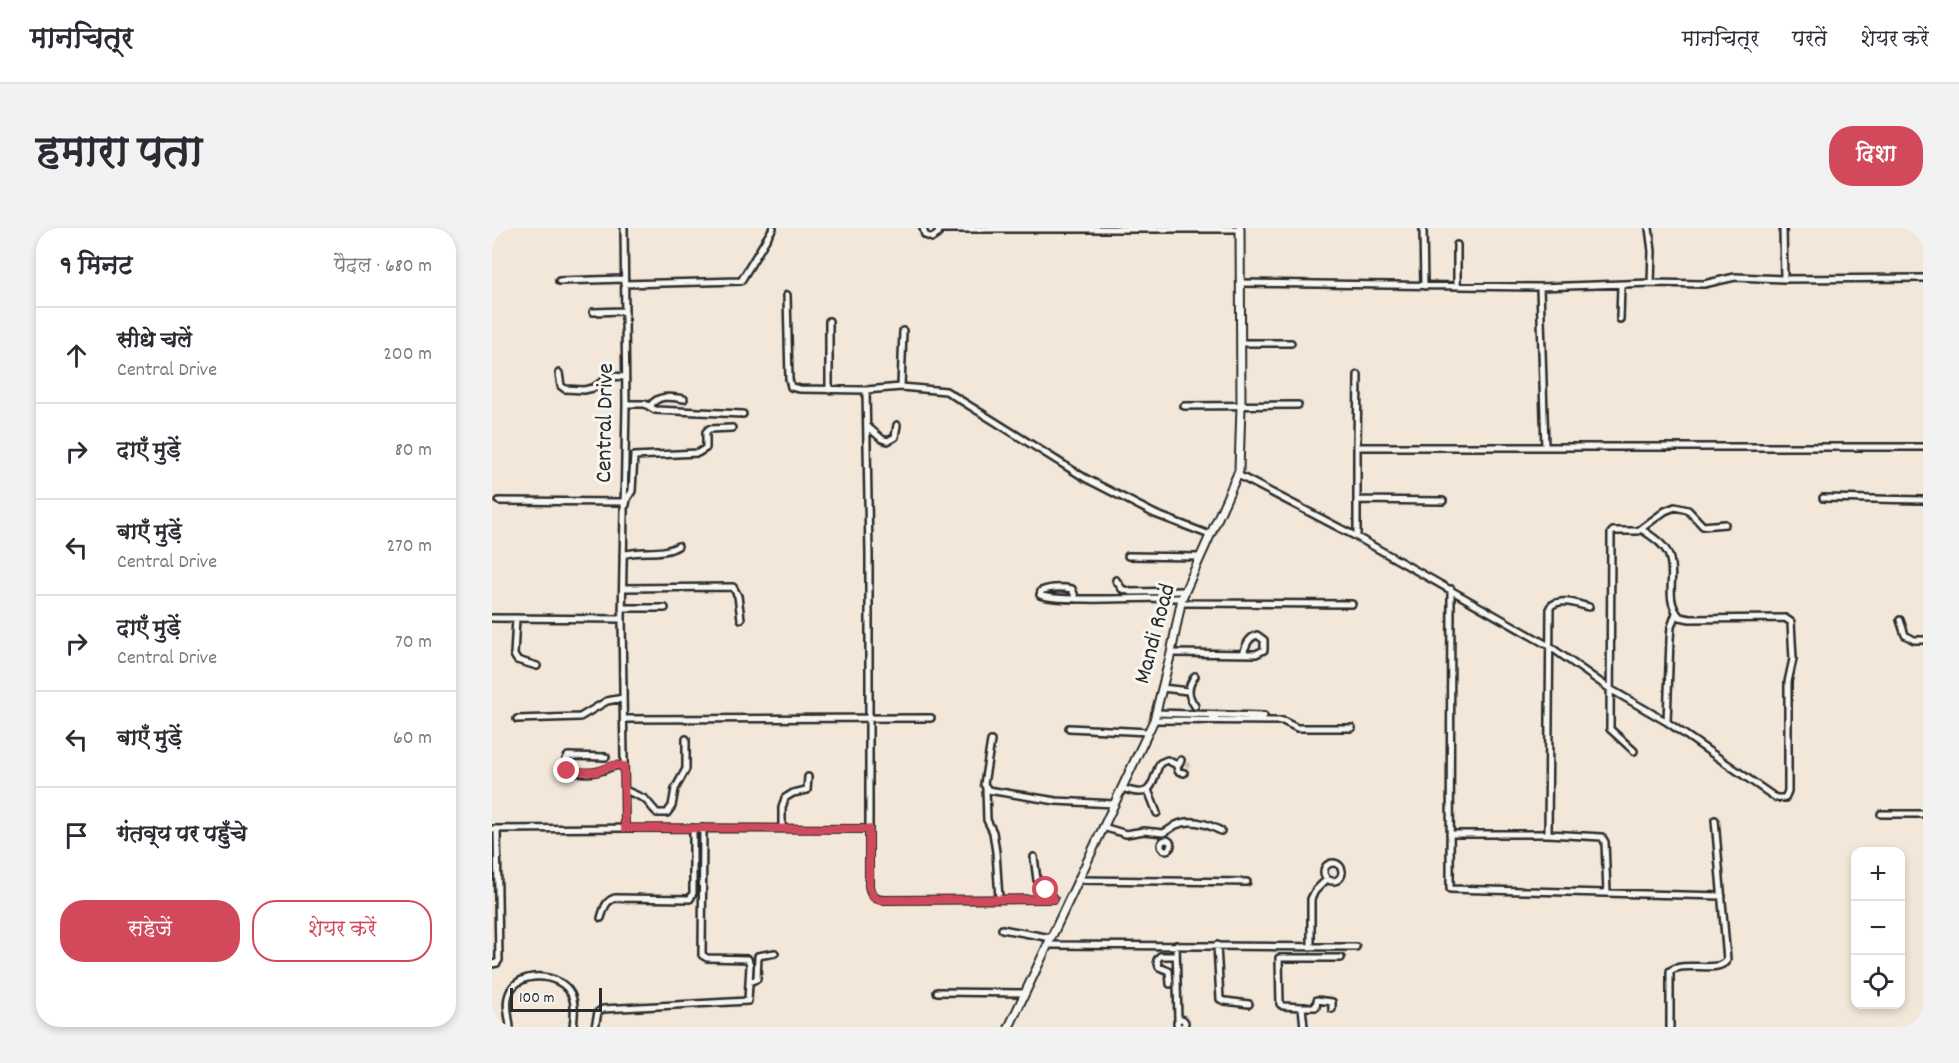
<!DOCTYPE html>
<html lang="hi">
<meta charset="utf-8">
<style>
body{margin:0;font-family:Dekko,"Playpen Sans Deva",sans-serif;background:#f2f2f3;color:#2b2b33}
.controls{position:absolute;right:18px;bottom:18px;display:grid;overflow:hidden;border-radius:12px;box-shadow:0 3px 9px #0003}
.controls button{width:54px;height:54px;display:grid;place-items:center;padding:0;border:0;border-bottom:2px solid #e1e1e2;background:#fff;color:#2b2b33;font:30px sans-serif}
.scale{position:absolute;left:18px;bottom:15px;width:92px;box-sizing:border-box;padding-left:6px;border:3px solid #2b2b2b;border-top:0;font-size:16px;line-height:21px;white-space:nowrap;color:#2b2b2b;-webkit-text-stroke:4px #f6f6f2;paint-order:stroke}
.stop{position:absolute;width:18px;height:18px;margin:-14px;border:4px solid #d1495b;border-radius:50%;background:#fff}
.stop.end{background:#d1495b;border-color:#fff;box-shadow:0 2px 6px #0008}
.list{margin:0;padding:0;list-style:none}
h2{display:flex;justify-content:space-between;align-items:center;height:78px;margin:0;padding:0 24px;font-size:26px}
h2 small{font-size:20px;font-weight:400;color:#7c7c81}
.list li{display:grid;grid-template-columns:39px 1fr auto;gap:18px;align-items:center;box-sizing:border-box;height:96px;padding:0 24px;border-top:2px solid #e1e1e2}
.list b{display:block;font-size:22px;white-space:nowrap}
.list p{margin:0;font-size:20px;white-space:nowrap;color:#7c7c81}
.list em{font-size:20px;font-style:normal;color:#7c7c81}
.actions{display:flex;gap:12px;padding:18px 24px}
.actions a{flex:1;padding:14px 0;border:2px solid #d1495b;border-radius:24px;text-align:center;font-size:21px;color:#d1495b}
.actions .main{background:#d1495b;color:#fff}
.icon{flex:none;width:33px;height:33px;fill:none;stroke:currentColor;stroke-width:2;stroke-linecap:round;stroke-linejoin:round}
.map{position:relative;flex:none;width:1431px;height:799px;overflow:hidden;border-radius:24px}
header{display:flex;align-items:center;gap:36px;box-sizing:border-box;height:84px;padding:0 30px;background:#fff;border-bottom:2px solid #e1e1e2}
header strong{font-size:28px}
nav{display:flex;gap:33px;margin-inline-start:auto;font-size:21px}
.intro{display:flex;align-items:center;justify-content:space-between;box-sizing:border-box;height:144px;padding:0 36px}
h1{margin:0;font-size:42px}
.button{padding:15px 27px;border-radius:24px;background:#d1495b;color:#fff;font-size:21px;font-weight:700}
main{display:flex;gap:36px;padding:0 36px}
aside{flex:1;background:#fff;border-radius:24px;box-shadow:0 3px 9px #0003}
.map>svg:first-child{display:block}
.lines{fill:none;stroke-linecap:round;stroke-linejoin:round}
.street-tunnel{stroke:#cac1b5;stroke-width:5;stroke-dasharray:5 2.5;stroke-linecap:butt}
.street-casing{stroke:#2b2b2b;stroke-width:10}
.secondary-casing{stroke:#2b2b2b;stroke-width:11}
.street{stroke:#f6f6f2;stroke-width:5}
.secondary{stroke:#f6f6f2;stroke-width:7}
.route{stroke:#d1495b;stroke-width:8}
.labels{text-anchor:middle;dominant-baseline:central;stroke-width:6;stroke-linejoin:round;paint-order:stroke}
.street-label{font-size:24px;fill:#2b2b2b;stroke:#f6f6f2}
</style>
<header>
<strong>मानचित्र</strong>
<nav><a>मानचित्र</a><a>परतें</a><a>शेयर करें</a></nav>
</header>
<div class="intro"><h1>हमारा पता</h1><a class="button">दिशा</a></div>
<main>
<aside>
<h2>9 मिनट<small>पैदल · 680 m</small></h2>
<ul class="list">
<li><svg class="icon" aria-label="ahead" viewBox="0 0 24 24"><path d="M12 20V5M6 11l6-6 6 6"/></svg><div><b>सीधे चलें</b><p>Central Drive</p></div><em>200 m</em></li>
<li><svg class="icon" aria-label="right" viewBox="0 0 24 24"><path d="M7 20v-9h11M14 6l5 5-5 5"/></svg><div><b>दाएँ मुड़ें</b></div><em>80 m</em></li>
<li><svg class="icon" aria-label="left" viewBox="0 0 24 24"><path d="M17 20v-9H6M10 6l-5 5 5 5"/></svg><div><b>बाएँ मुड़ें</b><p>Central Drive</p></div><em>270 m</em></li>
<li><svg class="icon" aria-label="right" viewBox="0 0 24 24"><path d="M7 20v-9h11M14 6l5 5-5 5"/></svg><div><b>दाएँ मुड़ें</b><p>Central Drive</p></div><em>70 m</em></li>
<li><svg class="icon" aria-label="left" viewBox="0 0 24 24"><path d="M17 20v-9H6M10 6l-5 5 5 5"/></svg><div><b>बाएँ मुड़ें</b></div><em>60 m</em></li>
<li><svg class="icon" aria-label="arrive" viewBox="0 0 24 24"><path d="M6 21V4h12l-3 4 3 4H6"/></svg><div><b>गंतव्य पर पहुँचे</b></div></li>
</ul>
<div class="actions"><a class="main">सहेजें</a><a>शेयर करें</a></div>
</aside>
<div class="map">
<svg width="1431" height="799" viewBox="0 0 1431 799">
<rect width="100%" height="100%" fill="#f2e7d8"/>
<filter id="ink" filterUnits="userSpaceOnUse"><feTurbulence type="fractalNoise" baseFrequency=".0167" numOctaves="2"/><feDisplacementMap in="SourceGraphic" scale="12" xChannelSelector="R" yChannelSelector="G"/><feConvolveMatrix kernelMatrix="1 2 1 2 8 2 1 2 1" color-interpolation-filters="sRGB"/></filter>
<g filter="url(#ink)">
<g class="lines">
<path class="street-tunnel" d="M689,532L695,533L697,541L692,545"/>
<defs>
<path id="street" d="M132,0L134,176L130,391L133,600
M431,0L433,7L440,10L446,6L447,0
M931,0L932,58
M1157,0L1160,23L1159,55
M1291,0L1292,51
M447,1H748
M67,53L132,51
M749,55L1048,59L1159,55L1212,56L1243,49L1292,51L1431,50
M132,56L249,53L281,0
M965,58V17
M1048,59L1053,219
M295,67L297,151L299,159L308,161L374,162L409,159L454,163L593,250L663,286L718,307
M101,84L132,83
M1128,91L1129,57
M749,115H799
M67,145L69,158L73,161L92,162L101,160L119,148L133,149
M409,159L411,103
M337,162V93
M374,162L377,326V658C379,668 383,672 393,672L562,671
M134,176H153L163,182L251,186
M158,178C167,166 179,169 192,171
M692,178L806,177
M376,199L390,211L396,213L403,209L405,197
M865,219L866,147
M746,247L865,309L1057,418L1118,461L1175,494L1284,570H1293L1296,563V454L1301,431L1299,394L1293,390L1198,391L1188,389C1171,370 1185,349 1177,328C1173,316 1159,308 1149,301
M1331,270L1431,272
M865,272L951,273
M7,273L131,274
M134,277L135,271L140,263L142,228L206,225L214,220V204L217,201L240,200
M865,309V219H1431
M131,327C149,321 170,328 186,318
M636,328L708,329
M624,352L630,361L639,364L693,363
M131,360L241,359L246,368L249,391
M959,361L958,661L1230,668
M584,371L580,361C569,359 559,359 549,363L548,367C559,374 658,370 678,370H690
M689,375L860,376
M130,380H173
M0,390L130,391
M24,390L22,427L25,432L45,438
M1408,392L1413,407L1422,412H1431
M679,425L764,426L772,422V412L765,407C756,410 754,417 751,426
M703,448C695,459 695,467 703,478
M670,460L696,463
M663,485L772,488
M25,491L88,489L115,473L131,470
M132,491L439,490
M662,492L791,493L805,500H860
M1175,494L1178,411L1179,399L1184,385
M577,500L656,504
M499,513L492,556L496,562L564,573L622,576
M1142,523L1118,501L1119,305L1121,303H1146L1173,283L1183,279L1196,282L1211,298L1233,296
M114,529L76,528L74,531L73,540C80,545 99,546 108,543C118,540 121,536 132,538
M689,532L685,539L686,543L692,545
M494,560L495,592L501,604L504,624L507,671
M630,560C662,572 658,557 668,535L675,532L685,537
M133,562L153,571L165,585H175L180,578L183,561L194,541V511
M656,562L665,585
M1389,586H1431
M611,599L634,606L652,603L671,605C676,603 679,600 684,597C699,590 716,596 729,603
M0,601L133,600L377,601
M290,601V580L293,570L301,565L315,562L316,549
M958,606H1056L1110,609L1113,614L1115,665
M1056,606L1058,379C1067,369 1085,376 1097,379
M669 617a5 5 0 1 1 10 0a5 5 0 1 1-10 0Z
M542,629L545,652L562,671
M832 644a9 9 0 1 1 18 0a9 9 0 1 1-18 0Z
M587,652L755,654
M109,690C112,681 113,673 123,670L198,671L201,665V600
M510,701L559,710
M556,717L864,719
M684,717L686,792
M725,717L728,771L733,773L757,776
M819,718V671L823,663L835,651
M0,736L5,735L7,732L5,601
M257,754L265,751L266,728L283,725
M678,756L677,743L667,739L665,732L668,728H684
M445,764L532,765
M810,779H824L825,772L840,774V781
M685 795a4 4 0 1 1 8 0a4 4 0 1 1-8 0Z
M18,799C17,788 13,776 17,766C25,742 68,744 79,766C84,776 82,789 81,799
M103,799L106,784L111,781L256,773L258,737L256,731L215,730L210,727L211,600
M812,799L810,779L791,778L788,776L787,730H849
M1178,799V743C1192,732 1227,746 1235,732L1223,592"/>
<path id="secondary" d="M517,799L662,492L679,425L690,370L747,243L749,177L748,0"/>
</defs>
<use href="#street" class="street-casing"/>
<use href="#secondary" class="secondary-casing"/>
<use href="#street" class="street"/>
<use href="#secondary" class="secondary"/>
</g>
</g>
<g class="lines" filter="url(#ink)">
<path class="route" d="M75,543L104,544L122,537L132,538L133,600L377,601V658L381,669L388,672L562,671L554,662"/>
</g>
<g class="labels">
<g class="street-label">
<text transform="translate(114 195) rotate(-89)">Central Drive</text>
<text transform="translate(664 406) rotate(-75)">Mandi Road</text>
</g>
</g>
</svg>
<div class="controls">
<button>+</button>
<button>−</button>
<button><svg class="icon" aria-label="locate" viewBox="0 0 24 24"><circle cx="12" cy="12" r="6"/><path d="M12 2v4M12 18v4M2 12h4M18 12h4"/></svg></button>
</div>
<div class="scale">100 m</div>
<div class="stop" style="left:554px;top:662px"></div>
<div class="stop end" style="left:75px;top:543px"></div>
</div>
</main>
